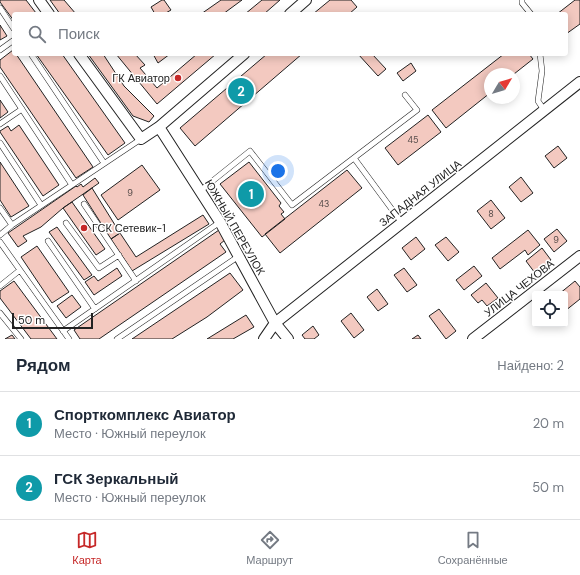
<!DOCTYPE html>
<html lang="ru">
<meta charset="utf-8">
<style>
body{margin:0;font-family:"DM Sans",sans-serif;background:#f2f2f3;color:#1f2937}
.controls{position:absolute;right:12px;bottom:12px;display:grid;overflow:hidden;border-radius:4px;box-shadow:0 2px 10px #0003}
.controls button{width:36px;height:36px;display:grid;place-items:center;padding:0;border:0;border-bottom:1px solid #e0e1e3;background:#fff;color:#1f2937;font:20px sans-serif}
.compass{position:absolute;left:484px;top:68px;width:36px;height:36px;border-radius:50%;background:#fff;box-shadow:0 2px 10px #0003;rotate:52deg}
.scale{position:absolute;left:12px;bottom:10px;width:81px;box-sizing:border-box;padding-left:4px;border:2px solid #222;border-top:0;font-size:11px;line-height:14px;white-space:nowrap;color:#222;-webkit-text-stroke:3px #fff;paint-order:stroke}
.you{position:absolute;left:278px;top:171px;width:14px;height:14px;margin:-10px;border:3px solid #fff;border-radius:50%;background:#1a73e8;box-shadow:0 0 0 6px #1a73e833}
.badge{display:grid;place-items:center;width:26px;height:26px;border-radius:50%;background:#c62828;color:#fff;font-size:13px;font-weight:700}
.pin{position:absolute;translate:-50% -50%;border:2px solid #fff;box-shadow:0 1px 4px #0006}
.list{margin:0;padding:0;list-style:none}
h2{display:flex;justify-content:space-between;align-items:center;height:52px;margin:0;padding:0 16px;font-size:17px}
h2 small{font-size:13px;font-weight:400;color:#747a83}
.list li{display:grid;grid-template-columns:26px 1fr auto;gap:12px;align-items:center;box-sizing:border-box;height:64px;padding:0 16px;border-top:1px solid #e0e1e3}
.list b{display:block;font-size:15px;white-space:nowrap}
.list p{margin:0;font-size:13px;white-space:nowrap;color:#747a83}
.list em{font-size:13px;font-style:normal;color:#747a83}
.icon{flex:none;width:22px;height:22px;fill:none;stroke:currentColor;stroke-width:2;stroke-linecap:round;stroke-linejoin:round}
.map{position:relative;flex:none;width:580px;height:339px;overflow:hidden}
.search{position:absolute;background:#fff;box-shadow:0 2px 10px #0003;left:12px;right:12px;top:12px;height:44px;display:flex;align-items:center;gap:10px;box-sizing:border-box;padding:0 14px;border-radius:4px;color:#747a83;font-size:15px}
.sheet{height:180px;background:#fff}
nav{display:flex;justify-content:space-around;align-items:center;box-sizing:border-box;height:56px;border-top:1px solid #e0e1e3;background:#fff;font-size:11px;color:#747a83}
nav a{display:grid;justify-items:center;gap:2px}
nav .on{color:#c62828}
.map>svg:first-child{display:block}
.building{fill:#f3c9c0;stroke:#222}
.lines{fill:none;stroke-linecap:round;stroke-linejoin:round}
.service-casing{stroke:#222;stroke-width:6}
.minor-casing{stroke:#222;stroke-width:12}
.service{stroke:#fff;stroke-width:5}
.minor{stroke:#fff;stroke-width:10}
.poi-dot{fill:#c62828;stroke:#fff;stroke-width:1.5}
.labels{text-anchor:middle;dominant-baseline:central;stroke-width:3;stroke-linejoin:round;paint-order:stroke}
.number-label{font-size:9px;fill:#564c4a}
.poi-label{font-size:11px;fill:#222;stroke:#fff;text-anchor:end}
.street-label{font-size:11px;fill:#222;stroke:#fff}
</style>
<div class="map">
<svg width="580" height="339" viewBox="0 0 580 339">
<rect width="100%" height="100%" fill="#fff"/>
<path class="building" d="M0,0H26L36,13L14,14V21L0,2Z
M50,0H64L76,14H60Z
M162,0H164L171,10L164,14H155L151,7Z
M221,0H242L223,14H201Z
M262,0H280L264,14H245Z
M330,0H351L357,7L349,14H313Z
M575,0H580V24L566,34V14H557Z
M0,25L7,36L0,40Z
M13,50L14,54H16L93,167L76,178L0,67V60Z
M36,54H62L125,143L108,155Z
M88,54H103L124,86L154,116L149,122L133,116Z
M116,54H135L145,65L140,68L157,88L197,54H216L157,104Z
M153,54H170L158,63Z
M267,54H302L195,146L180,128Z
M358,54H372L386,69L378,76Z
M504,54H529L533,59L514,74H490V93L446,128L432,110Z
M411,63L416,71L403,81L397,73Z
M0,100L8,112L0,118Z
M428,115L441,132L398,165L385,148Z
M19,125L59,185L43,196L0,132V131L8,126L11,131Z
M558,146L567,158L554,168L545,156Z
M0,162L29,206L11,217L0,200Z
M249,162L281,203L279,206L284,212L281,214L285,219L262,237L220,184Z
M142,165L160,190L118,220L101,195Z
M347,170L362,188L280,253L265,234Z
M521,177L533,193L521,202L509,187Z
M95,178L99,183L63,208L41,227L23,236L27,241L18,247L8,233L76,186L77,187L81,184L83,187Z
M92,188L120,233L111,239L83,195Z
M491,200L505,218L491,229L477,211Z
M72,202L105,249L96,255L63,208Z
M203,215L209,224L132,271L111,239L120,233L136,257Z
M57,227L92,275L84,280L49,232Z
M557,229L567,241L554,252L544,239Z
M219,230L225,240L220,244L226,252L99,339H80L74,330Z
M528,230L540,245L528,255L525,250L500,269L492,258Z
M416,237L425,249L411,260L402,248Z
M446,237L459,252L448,261L435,245Z
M37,246L69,292L52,303L21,257Z
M542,248L551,260L535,273L526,261Z
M474,266L482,276L464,290L456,280Z
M117,268L122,276L94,295L85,282L94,276L98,281Z
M404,268L417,285L407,292L394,275Z
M230,273L243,290L207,317L172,339H132Z
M14,281L57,339H31L0,298V291Z
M575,281L580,287V299L565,311V294H559Z
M486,283L498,298L487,306L482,300L478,303L471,295Z
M377,289L388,304L378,311L367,297Z
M72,295L81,307L66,318L57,306Z
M439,309L456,331L446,339L429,316Z
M351,313L364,330L354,338L341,321Z
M246,315L254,327L233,339H207Z
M313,326L319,335L314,339H305L302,335Z
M12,335L15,339H5Z
M418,335L421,339H412Z"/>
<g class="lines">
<defs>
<path id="service" d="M522,0V3L531,14
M0,8L14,29
M0,50L14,40
M31,54L104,163
M540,54L542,71L538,101L544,110
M0,76L72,185
M0,124L22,109
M0,143L41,205
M354,158L402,223
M200,191L250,151L292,205L417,110L405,95
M84,204L136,281
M0,208L12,225
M66,223L99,268L119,255
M0,235L12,225L141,139
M48,241L95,309
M0,242L69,339
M0,286L20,270
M0,313L21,339
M63,331L220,222
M117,339L239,256"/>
<path id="minor" d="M39,0L49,14
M290,14L306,0
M79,54L141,139L159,127L244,54
M159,127L220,222L275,323L288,339
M264,339L275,323L580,82
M473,339L580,256"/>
</defs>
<use href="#service" class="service-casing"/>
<use href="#minor" class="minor-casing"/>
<use href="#service" class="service"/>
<use href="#minor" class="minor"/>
</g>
<g class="poi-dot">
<circle cx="178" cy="78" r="4"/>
<circle cx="84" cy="228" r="4"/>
</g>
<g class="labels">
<g class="number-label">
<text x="413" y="140">45</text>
<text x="130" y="193">9</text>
<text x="324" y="204">43</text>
<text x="491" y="214">8</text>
<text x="556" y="240">9</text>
</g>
<g class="poi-label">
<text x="170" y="78">ГК Авиатор</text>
<text x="92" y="228" text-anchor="start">ГСК Сетевик-1</text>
</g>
<g class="street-label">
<text transform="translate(420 193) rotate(-38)">ЗАПАДНАЯ УЛИЦА</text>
<text transform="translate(235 227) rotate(60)">ЮЖНЫЙ ПЕРЕУЛОК</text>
<text transform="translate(519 288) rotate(-38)">УЛИЦА ЧЕХОВА</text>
</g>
</g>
</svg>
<div class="controls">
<button><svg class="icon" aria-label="locate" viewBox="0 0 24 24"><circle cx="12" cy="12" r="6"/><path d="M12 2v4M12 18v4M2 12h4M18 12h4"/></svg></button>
</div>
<svg class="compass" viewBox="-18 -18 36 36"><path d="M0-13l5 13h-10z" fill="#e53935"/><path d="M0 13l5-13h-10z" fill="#747a83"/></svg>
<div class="scale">50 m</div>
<div class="you"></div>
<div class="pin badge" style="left:251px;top:194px;background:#0f9aa8">1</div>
<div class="pin badge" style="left:241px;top:91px;background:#0f9aa8">2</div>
<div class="search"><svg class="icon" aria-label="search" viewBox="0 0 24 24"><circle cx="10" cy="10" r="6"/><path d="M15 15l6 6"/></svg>Поиск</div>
</div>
<section class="sheet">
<h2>Рядом<small>Найдено: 2</small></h2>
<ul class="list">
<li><span class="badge" style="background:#0f9aa8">1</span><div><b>Спорткомплекс Авиатор</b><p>Место · Южный переулок</p></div><em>20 m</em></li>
<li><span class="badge" style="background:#0f9aa8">2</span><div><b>ГСК Зеркальный</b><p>Место · Южный переулок</p></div><em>50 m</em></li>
</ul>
</section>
<nav>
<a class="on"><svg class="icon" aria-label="map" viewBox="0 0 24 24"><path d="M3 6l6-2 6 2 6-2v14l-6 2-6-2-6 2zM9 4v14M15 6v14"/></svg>Карта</a>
<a><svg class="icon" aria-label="directions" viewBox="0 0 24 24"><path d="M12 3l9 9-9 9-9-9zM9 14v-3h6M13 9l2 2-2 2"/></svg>Маршрут</a>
<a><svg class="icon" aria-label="saved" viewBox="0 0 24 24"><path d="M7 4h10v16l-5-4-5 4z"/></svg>Сохранённые</a>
</nav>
